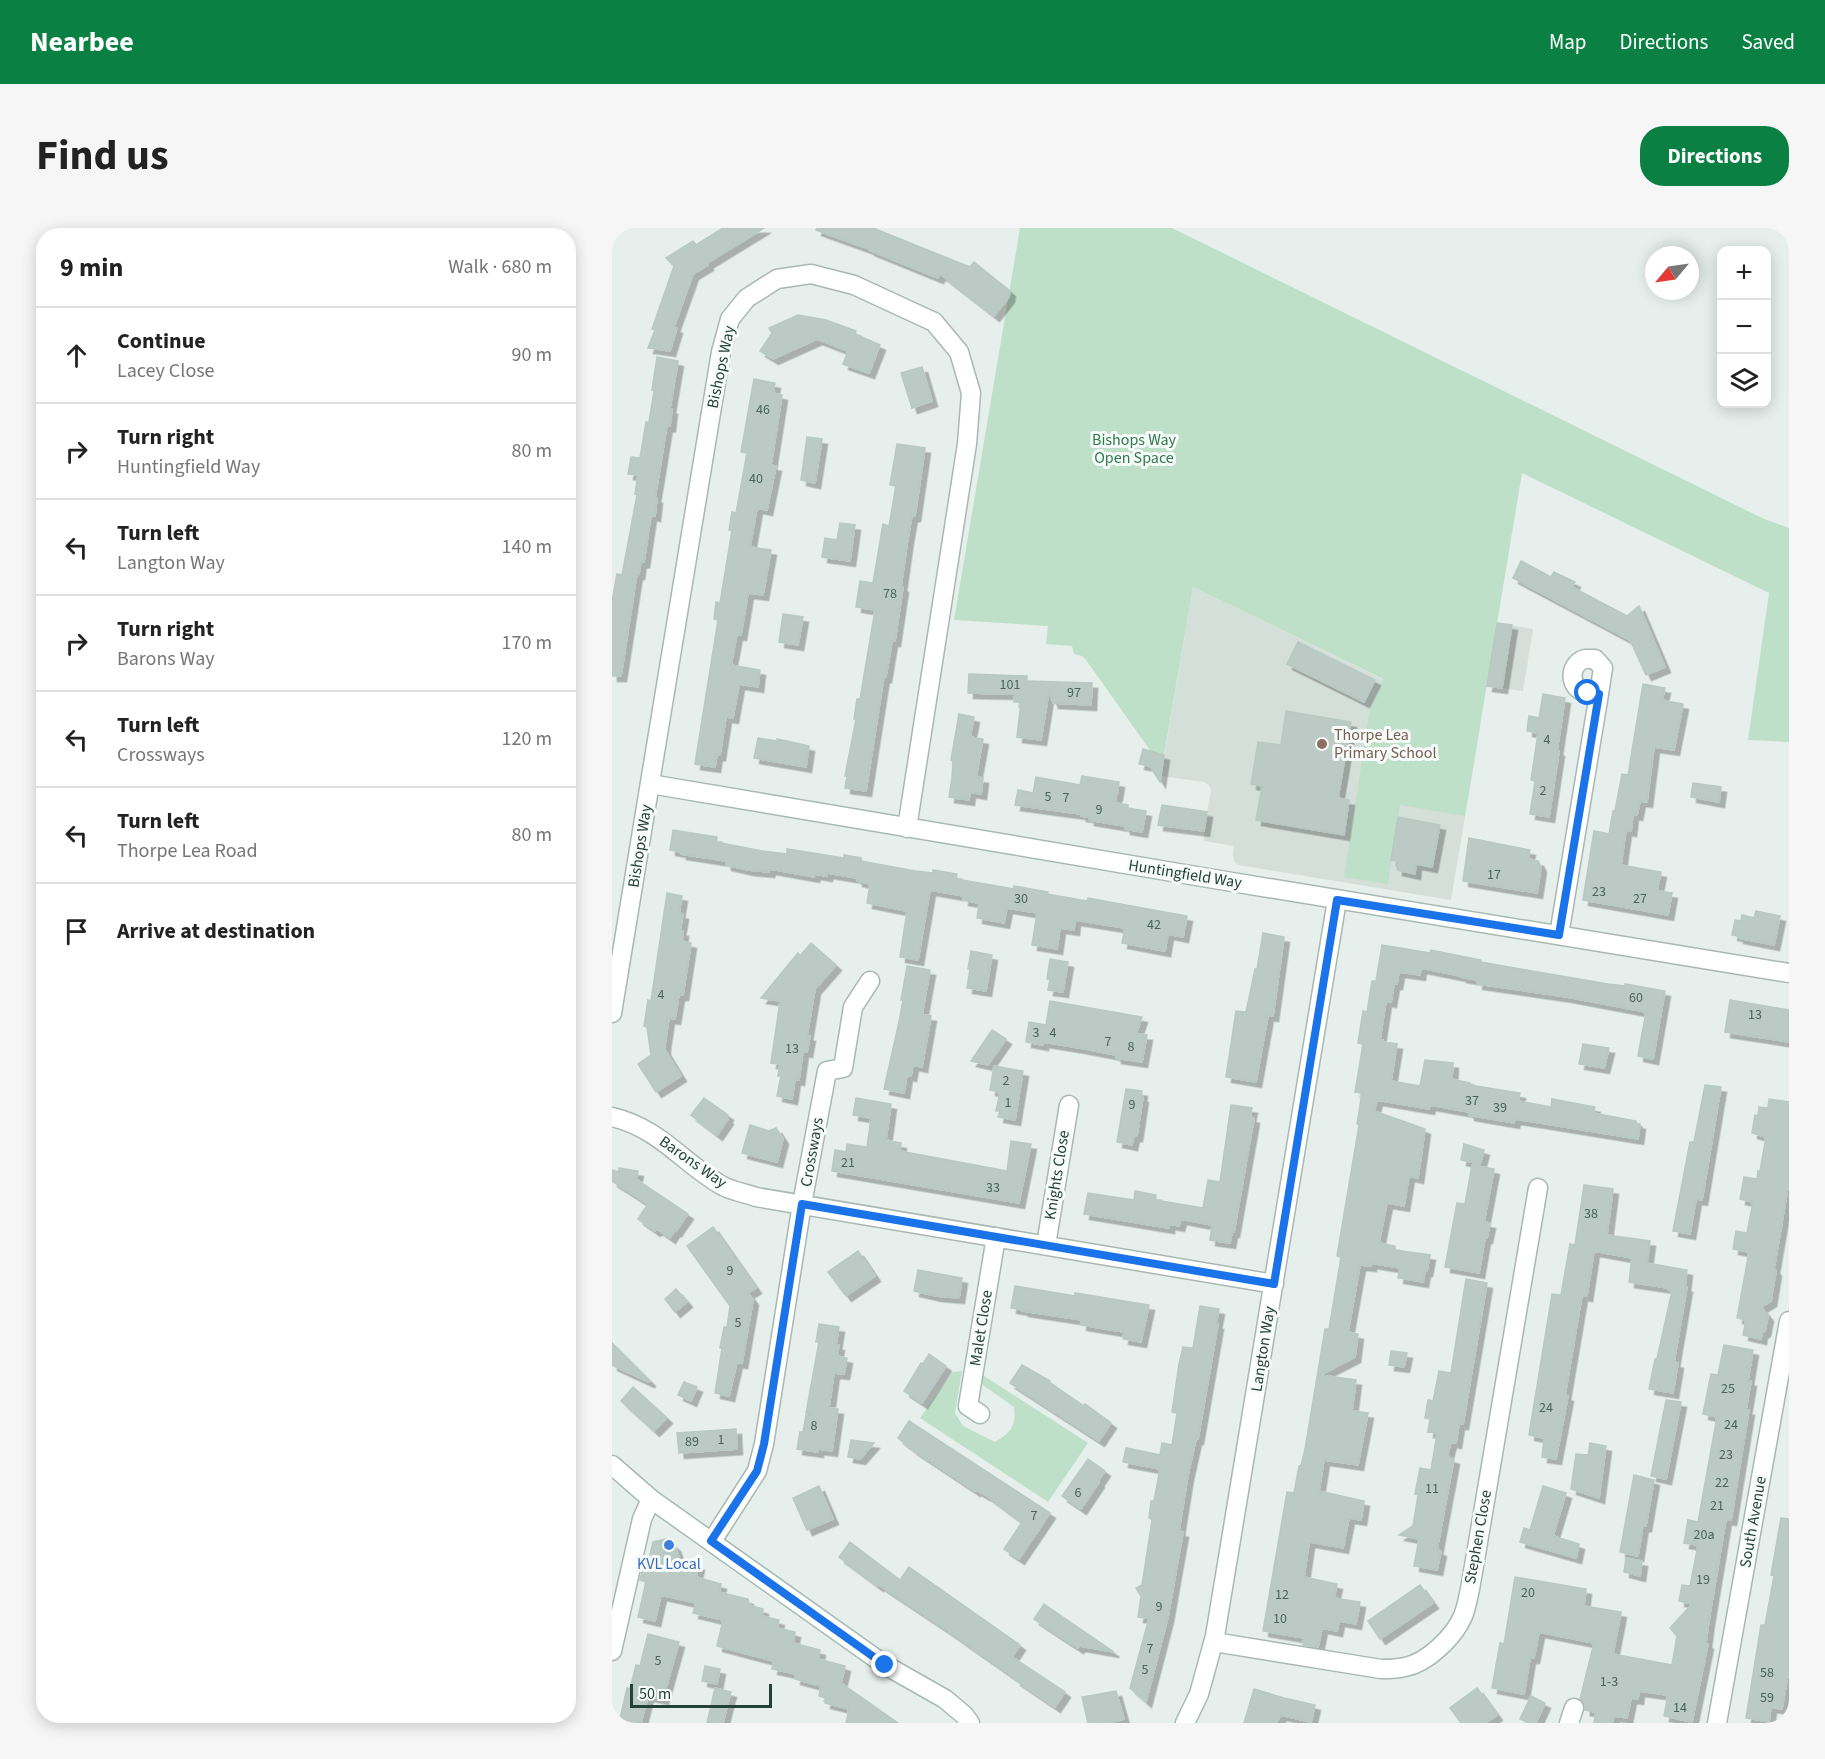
<!DOCTYPE html>
<meta charset="utf-8">
<style>
body{margin:0;font-family:"Source Sans 3",sans-serif;background:#f6f6f6;color:#222}
.controls{position:absolute;right:18px;top:18px;display:grid;overflow:hidden;border-radius:12px;box-shadow:0 3px 15px #0003}
.controls button{width:54px;height:54px;display:grid;place-items:center;padding:0;border:0;border-bottom:2px solid #e0e0e0;background:#fff;color:#222;font:30px sans-serif}
.compass{position:absolute;left:1033px;top:18px;width:54px;height:54px;border-radius:50%;background:#fff;box-shadow:0 3px 15px #0003;rotate:241deg}
.scale{position:absolute;left:18px;bottom:15px;width:142px;box-sizing:border-box;padding-left:6px;border:3px solid #24423a;border-top:0;font-size:16px;line-height:21px;white-space:nowrap;color:#24423a;-webkit-text-stroke:4px #f7fbf9;paint-order:stroke}
.stop{position:absolute;width:18px;height:18px;margin:-14px;border:4px solid #1a73e8;border-radius:50%;background:#fff}
.stop.end{background:#1a73e8;border-color:#fff;box-shadow:0 2px 6px #0008}
.list{margin:0;padding:0;list-style:none}
h2{display:flex;justify-content:space-between;align-items:center;height:78px;margin:0;padding:0 24px;font-size:26px}
h2 small{font-size:20px;font-weight:400;color:#767676}
.list li{display:grid;grid-template-columns:39px 1fr auto;gap:18px;align-items:center;box-sizing:border-box;height:96px;padding:0 24px;border-top:2px solid #e0e0e0}
.list b{display:block;font-size:22px;white-space:nowrap}
.list p{margin:0;font-size:20px;white-space:nowrap;color:#767676}
.list em{font-size:20px;font-style:normal;color:#767676}
.icon{flex:none;width:33px;height:33px;fill:none;stroke:currentColor;stroke-width:2;stroke-linecap:round;stroke-linejoin:round}
.map{position:relative;flex:none;width:1177px;height:1495px;overflow:hidden;border-radius:24px}
header{display:flex;align-items:center;gap:36px;box-sizing:border-box;height:84px;padding:0 30px;background:#0b8043;color:#fff}
header strong{font-size:28px}
nav{display:flex;gap:33px;margin-inline-start:auto;font-size:21px}
.intro{display:flex;align-items:center;justify-content:space-between;box-sizing:border-box;height:144px;padding:0 36px}
h1{margin:0;font-size:42px}
.button{padding:15px 27px;border-radius:24px;background:#0b8043;color:#fff;font-size:21px;font-weight:700}
main{display:flex;gap:36px;padding:0 36px}
aside{flex:1;background:#fff;border-radius:24px;box-shadow:0 3px 15px #0003}
.map>svg:first-child{display:block}
.built{fill:#d4dfda}
.green{fill:#bfe0c8}
.building{fill:#bbcac4;stroke:#b8c9c2;stroke-width:1.5;filter:url(#shadow)}
.lines{fill:none;stroke-linecap:round;stroke-linejoin:round}
.minor-casing{stroke:#a8b8b2;stroke-width:21}
.secondary-casing{stroke:#a4bbb3;stroke-width:21}
.minor{stroke:#fff;stroke-width:18}
.secondary{stroke:#fff;stroke-width:18}
.route{stroke:#1a73e8;stroke-width:8}
.education-dot{fill:#8d6e63;stroke:#f7fbf9;stroke-width:2}
.shop-dot{fill:#3f7fe0;stroke:#f7fbf9;stroke-width:2}
.labels{text-anchor:middle;dominant-baseline:central;stroke-width:6;stroke-linejoin:round;paint-order:stroke}
.number-label{font-size:14px;fill:#4a645c}
.street-label{font-size:16px;fill:#24423a;stroke:#f7fbf9}
.park-label{font-size:16px;fill:#2d7a4b;stroke:#f7fbf9}
.education-label{font-size:16px;fill:#785e54;stroke:#f7fbf9;text-anchor:start}
.shop-label{font-size:16px;fill:#366cbe;stroke:#f7fbf9}
</style>
<header>
<strong>Nearbee</strong>
<nav><a>Map</a><a>Directions</a><a>Saved</a></nav>
</header>
<div class="intro"><h1>Find us</h1><a class="button">Directions</a></div>
<main>
<aside>
<h2>9 min<small>Walk · 680 m</small></h2>
<ul class="list">
<li><svg class="icon" aria-label="ahead" viewBox="0 0 24 24"><path d="M12 20V5M6 11l6-6 6 6"/></svg><div><b>Continue</b><p>Lacey Close</p></div><em>90 m</em></li>
<li><svg class="icon" aria-label="right" viewBox="0 0 24 24"><path d="M7 20v-9h11M14 6l5 5-5 5"/></svg><div><b>Turn right</b><p>Huntingfield Way</p></div><em>80 m</em></li>
<li><svg class="icon" aria-label="left" viewBox="0 0 24 24"><path d="M17 20v-9H6M10 6l-5 5 5 5"/></svg><div><b>Turn left</b><p>Langton Way</p></div><em>140 m</em></li>
<li><svg class="icon" aria-label="right" viewBox="0 0 24 24"><path d="M7 20v-9h11M14 6l5 5-5 5"/></svg><div><b>Turn right</b><p>Barons Way</p></div><em>170 m</em></li>
<li><svg class="icon" aria-label="left" viewBox="0 0 24 24"><path d="M17 20v-9H6M10 6l-5 5 5 5"/></svg><div><b>Turn left</b><p>Crossways</p></div><em>120 m</em></li>
<li><svg class="icon" aria-label="left" viewBox="0 0 24 24"><path d="M17 20v-9H6M10 6l-5 5 5 5"/></svg><div><b>Turn left</b><p>Thorpe Lea Road</p></div><em>80 m</em></li>
<li><svg class="icon" aria-label="arrive" viewBox="0 0 24 24"><path d="M6 21V4h12l-3 4 3 4H6"/></svg><div><b>Arrive at destination</b></div></li>
</ul>
</aside>
<div class="map">
<svg width="1177" height="1495" viewBox="0 0 1177 1495">
<defs>
<filter id="shadow"><feDropShadow dx="5.5" dy="5.5" stdDeviation="0" flood-color="#0004"/></filter>
</defs>
<rect width="100%" height="100%" fill="#e6efeb"/>
<path class="built" d="M581,359L868,499L839,672L626,637L623,634L621,628L622,618L592,613V603L599,562L597,557L592,554L549,548Z
M885,395L921,401L911,463L875,458Z"/>
<path class="green" d="M408,0H560L1152,291L1177,300V514L1136,512L1157,365L910,245L853,588L788,577L776,656L732,649L757,486L771,451L581,359L550,539L474,432L470,428L462,426L460,418L434,416L436,398L342,392Z
M350,1143L343,1185L351,1198L383,1214C400,1204 404,1198 402,1179L368,1155L369,1146L476,1215L436,1274L308,1190L341,1144Z"/>
<path class="building" d="M111,0H152L95,35L96,37L81,46L62,99L65,100L58,123L36,120L43,102L40,101L62,38L54,30L81,13L84,17Z
M205,0H261L358,39L362,34L398,63L397,69L382,88L328,46L326,50L257,22V21L204,2Z
M186,87L214,92L244,103L243,106L268,117L257,145L231,136L236,123L205,111L161,131L148,123L160,105L157,100Z
M45,129L66,133L58,180L60,181L58,198L55,197L49,234L43,270H45L43,288L39,287L32,334L29,333L27,346L25,345L9,448H0V374L5,346L10,347L25,267L23,266L26,247L16,246L19,229L28,230L34,194H37L42,163L40,162Z
M310,139L320,173L300,180L289,145Z
M142,151L163,155L161,165L170,167L159,237L164,238L155,282L145,280L138,319L159,322L151,367L136,365L129,407L125,406L119,437L148,442L146,459L127,456L121,490L114,489L108,527L105,526L103,539L83,536L106,392L102,391L104,374L108,375L120,302H117L120,284L124,285L135,225L129,224Z
M195,209L210,211L203,255L189,252Z
M285,216L313,220L303,288L300,287L296,310L289,359H291L283,413H280L274,449L272,448L254,563L233,560L235,548H233L244,491H242L245,471H248L263,382L244,379L248,353L261,355L271,296L277,298L284,258L278,257Z
M228,295L243,297L238,333L210,329L213,310L225,312Z
M909,333L939,349L942,344L963,354L960,359L1015,388L1027,378L1053,439L1034,447L1018,412L901,350Z
M171,386L191,389L186,417L167,414Z
M885,395L900,397L890,460L875,458Z
M686,414L763,452L752,474L675,436Z
M357,446L415,448V453L480,455L479,477L441,475L437,463L429,512L405,509L409,474H402L403,466L356,465Z
M1031,456L1053,460L1050,472L1071,476L1062,522L1042,519L1035,574L1028,573L1025,587L1021,586L1019,603L1014,602L1009,637L1049,644L1045,663L1060,665L1056,687L971,672L982,603L997,606L1001,583H1003L1010,546L1016,547Z
M931,466L953,470L945,523H947L937,589L918,586L923,553L919,552L926,505L915,503L917,488L927,490Z
M674,483L739,494L726,570L737,572L732,607L644,592L650,558L639,556L646,514L669,517Z
M347,486L362,489L358,509L371,511L364,549L371,550L369,566L358,564L357,572L337,569L340,550L341,533L339,532Z
M146,510L165,513V511L175,513L197,518L194,539L142,530Z
M531,521L552,527L548,554L538,538L527,536Z
M470,548L507,554L505,567L502,569H504L503,575L516,577V580L534,583L530,604L513,601V598L477,592V589L469,588V586L403,577L406,562L421,565L424,549L468,557Z
M1081,555L1109,559L1107,574L1079,569Z
M550,577L595,584L592,603L546,597Z
M786,589L828,597L820,639L804,636L803,646L785,642L786,633L779,632Z
M61,602L105,609L104,614L150,623L175,626V621L232,630V627L249,630V633L303,643L321,645V642L345,646L344,651L402,661V658L436,664L435,666L475,673L476,670L575,688L571,709L556,706L553,723L510,715L513,700L463,692L462,702L448,700L445,721L420,717L425,685L395,680L392,695L365,690L367,675L351,672L352,668L318,662L306,732L288,729L295,683L255,675L258,656L245,653V650L215,645V648L203,646L202,649L158,641L157,644L136,642L114,637V633L69,626V624L58,622Z
M857,610L918,622L916,631L926,633L929,639L925,665L851,653Z
M55,665L70,668L67,685L71,686L68,703H71L70,713L79,715L71,767H67L63,791L57,790L53,817V822L69,848L44,864L26,836L39,827L35,799L32,798L36,772L39,773Z
M1144,683L1168,688L1162,717L1126,710V708L1120,707L1123,692L1129,693L1130,687L1142,690Z
M651,705L672,709L661,788L656,787L644,854L614,849L624,783L634,784L643,741H645Z
M199,715L224,737L203,761L195,808H198L195,824L191,823L187,852L183,851L180,871L165,868L169,848H166L168,836L159,835L168,773L149,770L186,725L188,728Z
M770,717L818,725L819,722L869,732V734L920,743L996,756L1013,758V756L1053,763L1041,831L1026,828L1034,784L955,769L865,756L866,752L849,749V748L809,740L808,747L787,744L785,756H782L779,774L774,773L768,812H771V814L785,816L779,853L808,858L813,832L841,835L840,851L858,855V856L864,858L908,865L906,873L939,879L940,871L983,879L981,885L1024,893V895L1028,896L1026,911L903,891L902,895L857,887V884L818,877L817,881L765,872L762,883L813,901L806,950L797,948L792,978L775,975L767,1015L783,1018V1022L818,1027L815,1043H813L811,1054L786,1050L788,1040L759,1035V1038L748,1037L736,1104L746,1106L743,1129L708,1147L744,1152L740,1183L756,1185L746,1237L712,1232L707,1263L752,1273L749,1292L737,1290L731,1320L698,1314L697,1315L692,1349L725,1356L722,1370L748,1374L744,1396L727,1393L725,1403L710,1400L706,1419L691,1417L692,1410L651,1403L675,1264L682,1265L687,1238H689L693,1221L713,1101H717L729,1029L725,1028L747,897L745,896L750,865L743,864L751,816L746,815L751,783L755,784L760,753H764Z
M359,723L380,727L374,763L355,760L358,741H356Z
M438,731L456,734L451,764L436,762L438,751H435Z
M295,738L318,742L310,787L319,788L310,839L301,837L299,848L295,847L292,865L272,861L287,794L291,772H289Z
M1118,772L1177,782V814L1113,804Z
M438,773L530,789L524,806L535,807L530,834L504,830V827L468,820L431,814V817L414,814L417,794L434,797Z
M380,802L394,811L376,837L359,833Z
M971,816L997,820L992,840L967,836Z
M382,838L411,843L403,892L386,889L388,883H384L388,864L378,862Z
M1093,857L1109,859L1090,972L1084,971L1078,1006L1061,1003L1078,914H1082Z
M514,861L530,863L529,869H531L525,908L522,907L520,917L505,914Z
M92,870L116,887L114,890L116,891L105,907L79,887Z
M244,870L279,876L274,912L289,915L288,923L395,943L399,913L419,916L407,975L220,943L223,922L234,924L235,916L255,919L259,890L241,887Z
M1157,871L1177,874V953L1163,1035L1162,1040L1164,1043L1159,1073L1149,1079L1156,1088L1153,1103L1150,1105L1149,1111L1131,1107L1134,1092L1125,1090L1137,1024L1121,1021L1124,1003L1135,1005L1141,974L1128,971L1132,949L1145,951L1146,943H1148L1154,909L1140,905L1143,887L1146,888L1147,879L1156,880Z
M619,877L640,880L638,889L642,890L622,1004H620L618,1015L598,1012L600,997L569,991L567,998L557,996V1000L472,986L476,965L522,972L523,963L544,967L543,972L591,980L596,952L608,954Z
M138,897L157,903L164,900L171,911L165,934L130,925Z
M852,916L872,922L868,936L849,932Z
M860,937L882,941L872,994L878,995L875,1010H873L867,1045L833,1039L845,975L853,976Z
M7,940L26,943L24,951L76,986L64,1003L63,1002L58,1010L45,1001L43,1003L26,991L36,976L0,953V942L7,944Z
M972,957L1001,961L995,1007L1038,1013L1035,1035L1075,1042L1073,1059H1075L1062,1134L1066,1135L1061,1165L1037,1161L1043,1131H1045L1060,1063L1056,1062V1060L1017,1054L1020,1030L982,1023L975,1068L970,1067L953,1167L956,1168L944,1231L930,1229L932,1210L917,1207L940,1066L949,1067L958,1016L963,1017Z
M101,999L144,1060L136,1065L141,1072L130,1135L125,1134L117,1168L103,1165L110,1120H108L112,1099H115L118,1078L75,1018Z
M246,1023L263,1048L234,1068L216,1044Z
M306,1042L350,1050L347,1070L324,1068L302,1063Z
M854,1051L875,1055L851,1196H847L844,1215L839,1214L835,1229L842,1231L825,1322L829,1323L825,1342L802,1338L807,1311L787,1307L801,1298L806,1267L803,1266L808,1240L819,1242L825,1205L816,1204L818,1191L813,1190L816,1172L821,1173L827,1143L839,1145Z
M403,1058L463,1068V1065L537,1077L529,1114L511,1111L512,1104L469,1097L470,1092L411,1083L412,1082L399,1080Z
M64,1061L75,1074L63,1084L53,1071Z
M588,1078L607,1081L604,1096H606L586,1211H584L576,1247L567,1303L571,1304L556,1389L534,1474L518,1460L537,1390L526,1389L529,1368L524,1360L530,1357L540,1292L537,1290L539,1273H542L548,1241L511,1234L514,1220L548,1227L550,1215L560,1217L565,1185L560,1184L567,1136L571,1119L581,1120Z
M207,1096L227,1099L224,1117H227L225,1128L235,1130L232,1146L222,1145L217,1180L226,1181L220,1223L206,1221V1224L185,1221L188,1204H191L194,1187H201L194,1185L207,1114H204Z
M0,1115L38,1153L37,1154L0,1137Z
M1112,1117L1141,1122L1136,1153H1139L1134,1182H1137L1119,1292L1114,1291L1097,1392L1094,1415L1096,1416L1080,1494L1052,1488L1056,1467L1027,1463L1026,1471L1019,1470L1015,1490L1002,1488L1000,1495H982L984,1484L973,1482V1477L968,1471L982,1415L927,1404L922,1430H918L912,1466L880,1460L888,1415L892,1416L903,1349L974,1361L972,1378L1009,1384L1001,1426L1060,1437L1065,1408L1058,1400L1080,1376L1067,1373L1070,1357L1078,1358L1086,1317L1072,1315L1076,1292L1086,1294L1105,1189L1091,1186L1099,1146L1106,1147Z
M779,1123L795,1125L792,1139L777,1137Z
M317,1126L334,1138L310,1175L292,1163L309,1135L311,1136Z
M410,1137L438,1153L437,1154L472,1178L473,1176L499,1195L487,1213L398,1155Z
M72,1154L85,1159L79,1173L66,1167Z
M21,1159L55,1190L42,1203L9,1173Z
M1054,1172L1069,1174L1054,1251L1039,1248Z
M297,1193L438,1285L407,1331L392,1321L410,1294L375,1268L364,1262L363,1263L304,1224L286,1210Z
M124,1201L125,1221L67,1225L65,1205Z
M239,1212L262,1215L248,1231L236,1229Z
M978,1215L994,1218L987,1270L959,1261L964,1226L976,1227Z
M476,1231L493,1243L486,1253L487,1254L469,1281L450,1268Z
M1022,1247L1042,1252L1034,1298L1031,1297L1026,1328L1008,1324Z
M207,1258L221,1291L195,1302L181,1270Z
M931,1258L954,1265L941,1308L967,1316L964,1330L908,1314L912,1300L918,1302Z
M1169,1290L1177,1291V1441L1170,1481L1159,1479L1157,1494L1134,1490L1149,1397H1153L1162,1348L1159,1347Z
M54,1311L63,1318L68,1332L87,1337L84,1349L109,1356L107,1364L136,1371L137,1377L151,1381L150,1388L167,1392L165,1400L183,1404L181,1415L208,1422L206,1431L233,1438L229,1455L286,1495H234L237,1481L213,1475L214,1470L207,1468L209,1458L183,1451L184,1446L160,1441L162,1433L105,1418L111,1392L81,1385L84,1375L49,1367L43,1393L26,1389L34,1354L28,1352L31,1339L35,1340L41,1314Z
M238,1314L288,1352L297,1339L408,1417L400,1429L453,1464L443,1479L403,1452L404,1451L336,1403L267,1357L266,1358L227,1329Z
M1014,1330L1030,1333L1028,1348L1012,1344Z
M808,1357L821,1375L768,1411L756,1393Z
M432,1376L448,1387L502,1424L468,1418L466,1420L446,1407L422,1391Z
M36,1406L67,1414L51,1471L36,1468L29,1495H7L15,1460L18,1461L24,1437L28,1438Z
M93,1438L108,1441L105,1456L90,1453Z
M103,1460L119,1464L117,1471L111,1495H95Z
M865,1460L885,1487L873,1495H849L838,1480Z
M642,1461L672,1470L703,1477L699,1494L669,1487L664,1495H632Z
M504,1463L512,1491L498,1495H476L470,1469Z
M919,1468L933,1475L924,1495H917L908,1491Z"/>
<g class="lines">
<defs>
<path id="minor" d="M38,556L614,653L1177,745
M947,707L987,466L991,440L983,431C981,431 974,431 973,431C959,435 956,454 968,462C973,466 980,466 987,466
M0,785L109,124L118,91L135,70L165,51L199,46L242,57L322,94L347,124L359,165L355,216L295,600
M0,889C47,900 70,934 109,957C119,963 133,965 144,969L662,1056
M434,1017L457,877
M368,1186L356,1178L384,1009
M100,1313L145,1243L152,1216L190,976L215,843L231,840L241,779L258,753
M602,1414L769,1441C777,1441 785,1441 793,1439C815,1435 842,1409 851,1388C857,1373 859,1354 862,1338L926,960
M0,1423L30,1291L39,1271
M573,1495L587,1466L603,1408L725,672
M957,1495L962,1480
M1105,1495L1177,1093"/>
<path id="secondary" d="M0,1237L39,1271L273,1437L333,1471L352,1487L358,1495"/>
</defs>
<use href="#minor" class="minor-casing"/>
<use href="#secondary" class="secondary-casing"/>
<use href="#minor" class="minor"/>
<use href="#secondary" class="secondary"/>
</g>
<g class="lines">
<path class="route" d="M273,1437L99,1313L145,1243L152,1216L190,976L662,1056L725,672L947,707L987,466L976,465"/>
</g>
<circle class="education-dot" cx="710" cy="516" r="6"/>
<circle class="shop-dot" cx="57" cy="1317" r="6"/>
<g class="labels">
<g class="number-label">
<text x="151" y="182">46</text>
<text x="144" y="251">40</text>
<text x="278" y="366">78</text>
<text x="398" y="457">101</text>
<text x="462" y="465">97</text>
<text x="935" y="512">4</text>
<text x="931" y="563">2</text>
<text x="436" y="569">5</text>
<text x="454" y="570">7</text>
<text x="487" y="582">9</text>
<text x="882" y="647">17</text>
<text x="987" y="664">23</text>
<text x="409" y="671">30</text>
<text x="1028" y="671">27</text>
<text x="542" y="697">42</text>
<text x="49" y="767">4</text>
<text x="1024" y="770">60</text>
<text x="1143" y="787">13</text>
<text x="424" y="805">3</text>
<text x="441" y="805">4</text>
<text x="496" y="814">7</text>
<text x="519" y="819">8</text>
<text x="180" y="821">13</text>
<text x="394" y="853">2</text>
<text x="860" y="873">37</text>
<text x="396" y="875">1</text>
<text x="520" y="877">9</text>
<text x="888" y="880">39</text>
<text x="236" y="935">21</text>
<text x="381" y="960">33</text>
<text x="979" y="986">38</text>
<text x="118" y="1043">9</text>
<text x="126" y="1095">5</text>
<text x="1116" y="1161">25</text>
<text x="934" y="1180">24</text>
<text x="1119" y="1197">24</text>
<text x="202" y="1198">8</text>
<text x="109" y="1212">1</text>
<text x="80" y="1214">89</text>
<text x="1114" y="1227">23</text>
<text x="1110" y="1255">22</text>
<text x="820" y="1261">11</text>
<text x="466" y="1265">6</text>
<text x="1105" y="1278">21</text>
<text x="422" y="1288">7</text>
<text x="1092" y="1307">20a</text>
<text x="1091" y="1352">19</text>
<text x="916" y="1365">20</text>
<text x="670" y="1367">12</text>
<text x="547" y="1379">9</text>
<text x="668" y="1391">10</text>
<text x="538" y="1421">7</text>
<text x="46" y="1433">5</text>
<text x="533" y="1442">5</text>
<text x="1155" y="1445">58</text>
<text x="997" y="1454">1-3</text>
<text x="1155" y="1470">59</text>
<text x="1068" y="1480">14</text>
</g>
<g class="street-label">
<text transform="translate(109 139) rotate(-78)">Bishops Way</text>
<text transform="translate(28 618) rotate(-81)">Bishops Way</text>
<text transform="translate(573 646) rotate(9)">Huntingfield Way</text>
<text transform="translate(200 924) rotate(-80)">Crossways</text>
<text transform="translate(81 934) rotate(35)">Barons Way</text>
<text transform="translate(445 947) rotate(-81)">Knights Close</text>
<text transform="translate(369 1100) rotate(-81)">Malet Close</text>
<text transform="translate(651 1121) rotate(-81)">Langton Way</text>
<text transform="translate(1141 1294) rotate(-80)">South Avenue</text>
<text transform="translate(866 1309) rotate(-80)">Stephen Close</text>
</g>
<g class="park-label">
<text x="522" y="212">Bishops Way<tspan x="522" dy="18">Open Space</tspan></text>
</g>
<g class="education-label">
<text x="722" y="507">Thorpe Lea<tspan x="722" dy="18">Primary School</tspan></text>
</g>
<g class="shop-label">
<text x="57" y="1336">KVL Local</text>
</g>
</g>
</svg>
<div class="controls">
<button>+</button>
<button>−</button>
<button><svg class="icon" aria-label="layers" viewBox="0 0 24 24"><path d="M12 4l9 5-9 5-9-5zM3 14l9 5 9-5"/></svg></button>
</div>
<svg class="compass" viewBox="-18 -18 36 36"><path d="M0-13l5 13h-10z" fill="#e53935"/><path d="M0 13l5-13h-10z" fill="#767676"/></svg>
<div class="scale">50 m</div>
<div class="stop" style="left:976px;top:465px"></div>
<div class="stop end" style="left:273px;top:1437px"></div>
</div>
</main>
